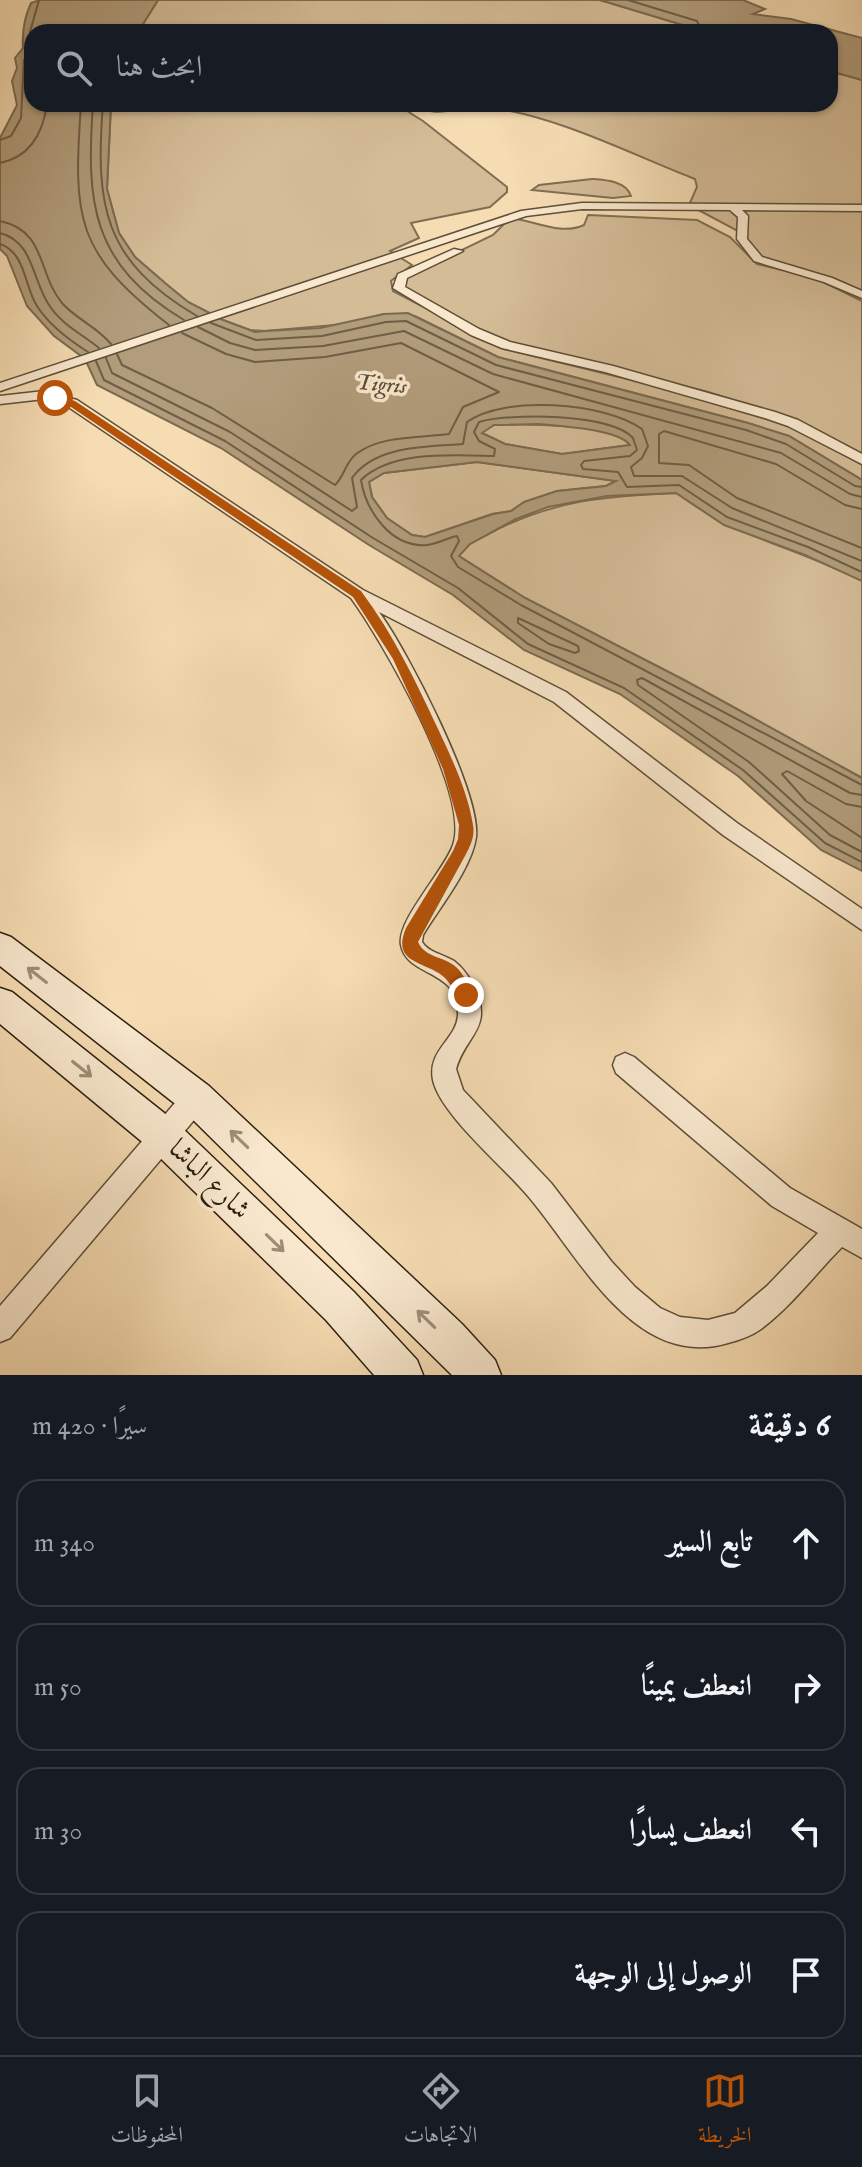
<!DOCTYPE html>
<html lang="ar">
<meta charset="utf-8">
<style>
body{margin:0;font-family:"IM FELL English",Amiri,serif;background:#242831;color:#f1f3f6;direction:rtl}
.stop{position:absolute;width:24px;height:24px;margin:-18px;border:6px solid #b45309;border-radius:50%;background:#fff}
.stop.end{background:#b45309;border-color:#fff;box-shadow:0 2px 8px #0008}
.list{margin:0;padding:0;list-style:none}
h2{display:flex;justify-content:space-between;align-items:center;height:104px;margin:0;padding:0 32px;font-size:34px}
h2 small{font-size:26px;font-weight:400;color:#9ea1a6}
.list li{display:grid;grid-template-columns:52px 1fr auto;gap:24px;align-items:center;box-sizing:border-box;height:128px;margin:0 16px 16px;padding:0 16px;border:2px solid #363941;border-radius:24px}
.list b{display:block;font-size:30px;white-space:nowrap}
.list em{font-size:26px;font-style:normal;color:#9ea1a6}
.icon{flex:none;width:44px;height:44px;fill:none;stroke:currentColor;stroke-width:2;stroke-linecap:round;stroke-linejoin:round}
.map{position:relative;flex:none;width:862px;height:1375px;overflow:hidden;direction:ltr}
.search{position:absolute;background:#171b24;box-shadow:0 2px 6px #0004;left:24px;right:24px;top:24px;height:88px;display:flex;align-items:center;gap:20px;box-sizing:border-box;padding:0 28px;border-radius:24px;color:#9ea1a6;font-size:30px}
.sheet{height:680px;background:#171b24}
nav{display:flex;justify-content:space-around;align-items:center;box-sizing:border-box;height:112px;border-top:2px solid #363941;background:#171b24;font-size:22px;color:#9ea1a6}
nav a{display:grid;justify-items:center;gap:4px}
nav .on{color:#b45309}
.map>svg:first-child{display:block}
.green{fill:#d4bc97;stroke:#806e53;stroke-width:2}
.water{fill:#b19c7b;stroke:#7c6a50;stroke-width:2;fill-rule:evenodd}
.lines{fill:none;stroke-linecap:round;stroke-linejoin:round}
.shore{stroke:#6e5e45;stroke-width:2}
.street-casing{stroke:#5e4f38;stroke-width:3}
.secondary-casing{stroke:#2c200f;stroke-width:3}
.street{fill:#f9e8ce;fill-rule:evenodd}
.secondary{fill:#f9e8ce;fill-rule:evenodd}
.oneway{stroke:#9d8e78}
.route{fill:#b45309}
.labels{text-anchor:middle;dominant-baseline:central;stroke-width:7;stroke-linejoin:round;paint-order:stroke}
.far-water-label{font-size:22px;font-style:italic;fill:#5b4b35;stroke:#f9e8ce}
.near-street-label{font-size:28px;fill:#2c200f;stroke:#f9e8ce}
</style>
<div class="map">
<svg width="862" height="1375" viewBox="0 0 862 1375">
<rect width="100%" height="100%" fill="#f6dcb3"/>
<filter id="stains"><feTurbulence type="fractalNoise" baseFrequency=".0025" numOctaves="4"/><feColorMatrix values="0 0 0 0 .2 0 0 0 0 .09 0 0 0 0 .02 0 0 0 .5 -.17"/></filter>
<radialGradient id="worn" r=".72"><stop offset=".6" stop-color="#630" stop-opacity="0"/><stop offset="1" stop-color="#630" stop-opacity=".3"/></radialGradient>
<path class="green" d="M158,0H600L706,32H138Z
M830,71L862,80V291L833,278L763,259L738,231L689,205L697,187L695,179L690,177C629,153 558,117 493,108C463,104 438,121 410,104H830Z
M111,104H396L423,121L507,187V192L490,207L411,223L419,238L390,251L412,265L391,281L393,291L504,349L660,387L796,428L862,465V480L789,436L748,423L498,357L415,316L384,314L346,324L265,331L250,330L223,320L188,302L165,283L135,257L119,233L107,189Z
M592,179C606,180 626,181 631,196L613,198L532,190L539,185Z
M588,215L697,220L730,237L757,264L815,278L862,301V455L784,416L708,392L522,346L481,332L403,288L406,277L493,235L510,218C534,220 560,236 584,225Z
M494,425C522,424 614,423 630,445L562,454L505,444L482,433L484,429Z
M477,462L616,481L606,486L557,491L525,502L511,511L492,514L425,537L412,535L387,518L372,497L369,482L384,473Z
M677,493C732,536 800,549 862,581V778L686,681L525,598L459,556C464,544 477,540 488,534C553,500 605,496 677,493Z"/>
<path class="water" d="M40,0H158L138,32H32V104H111L107,189L119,233L135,257L165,283L188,302L223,320L255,332L265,331L320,328L384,314L408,313L498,357L748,423L789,436L862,480V581L805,555L724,525L676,493L607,496L548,507L516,519L470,544L459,556L525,598L686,681L862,778V871L821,850L738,776L620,694L524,650L453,595L369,545L221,448L97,385L85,359L54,336L27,306L7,256L0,249V138L17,105L12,81L17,68L15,58L23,48C22,32 24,18 31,3ZM539,424C561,426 618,429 630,445L562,454L505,444L482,433L494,425ZM477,462L616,481L606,486L557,491L524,502L511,511L493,514L425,537L412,535L387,518L372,497L369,482L384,473Z
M600,0H743L765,9L753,14L791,19L862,38V80L830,71V32H706Z"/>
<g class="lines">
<path class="shore" d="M628,0L697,21L702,32
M81,104C73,219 75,252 169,325
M93,104C86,203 91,264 184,320
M103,104C95,205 103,261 197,316
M0,140L11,136L21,118L24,60L31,49L30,32L39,0
M0,163C30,157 43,133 47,104
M0,221C47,231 37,273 62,303C76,319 97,327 111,344
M0,233C35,242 32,283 51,308C63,325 83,335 99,348
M0,244C26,253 24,286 37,306C49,325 69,340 88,352
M211,323L256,340L322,336L386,322L406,321L496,365L746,430L786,444L855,486L862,487
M198,327L230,343L255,350L323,346L404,331L493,374L781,453L850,494L862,497
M117,354L122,365L212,408L335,485C344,477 345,463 356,454C381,435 419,438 449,434L463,407L499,392L401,343L325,357L255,362L226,354L182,333
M106,358L112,373L230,432L352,511L357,507L352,478C375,445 427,447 463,444L467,422C504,395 604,402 642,429L648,446L642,458L631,467L634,476H682L732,508L862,561
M96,361L104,380L225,441L373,538L458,588L528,644L624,688L743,770L825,843L862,862
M862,509L845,505L776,464L664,431L659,434V463L689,465L737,498L862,548
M862,572L808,547L727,517L679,485L627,487L618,472L583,469L581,465L584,461L630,456L637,450C637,449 633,439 633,438C611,413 509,413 479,422L474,432L479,441L495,449L494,456C454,455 392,450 361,480C366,511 391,548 427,545C437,544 447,538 457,536L459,541L451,556L458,567L521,605L862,785
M518,618L578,646L579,651L575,653L549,644L518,623Z
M862,795L850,793L642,678L637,680L638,685L749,762L830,835L862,852
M862,807L846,804L787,771L782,774L806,801L862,838"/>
<defs>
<path id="street" d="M582,203L862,205V211L742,210L748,216L747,239L762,257L832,278L862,291V298L824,282L754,261L737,239L738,217L730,210L582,209L526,216L0,391V383L521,211Z
M454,249L463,251L407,278L405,287L479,329L510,342L613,366L775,412L798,420L862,454V464L788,426L765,418L605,372L502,348L471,335L393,288L398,274Z
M44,391L77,400L363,590L566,692L737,823L862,909V930L723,835L554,702L379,612C407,650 481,793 476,837C472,868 439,908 423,935L422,942C429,953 443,954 454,961C463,968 469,977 474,986C494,1029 466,1034 456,1069L463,1090L551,1183L611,1261L635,1287L660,1308L680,1317L708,1320L735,1313L767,1286L818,1233L772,1206L616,1073L613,1065L616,1057L625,1053L634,1057L790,1188L862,1229V1258L842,1247C815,1274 792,1306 761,1329C751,1336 740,1340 728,1343C634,1371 578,1254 528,1196C504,1167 440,1114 433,1080C427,1050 457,1039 458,1015C460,968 407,978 401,945C396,921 444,871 453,845C471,795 382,640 351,598L67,406L44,399L0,404V396Z
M196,1086L205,1089L208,1098L205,1107L10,1338L0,1342V1306L187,1089Z"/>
<path id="secondary" d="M0,933L11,937L209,1086L462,1324L495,1360L501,1375H452L183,1110L0,966Z
M0,988L12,992L178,1124L354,1292L417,1360L423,1375H374L326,1320L152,1150L0,1024Z"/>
</defs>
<use href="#street" class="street-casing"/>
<use href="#secondary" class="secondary-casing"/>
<use href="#street" class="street"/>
<use href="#secondary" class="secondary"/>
</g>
<defs><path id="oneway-shaft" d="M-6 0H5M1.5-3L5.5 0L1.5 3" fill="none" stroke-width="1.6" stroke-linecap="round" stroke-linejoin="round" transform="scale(2)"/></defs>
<g class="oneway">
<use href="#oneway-shaft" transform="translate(37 975) rotate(-142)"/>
<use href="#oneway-shaft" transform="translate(82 1069) rotate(39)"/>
<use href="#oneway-shaft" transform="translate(239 1139) rotate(-136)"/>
<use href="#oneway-shaft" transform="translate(275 1243) rotate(44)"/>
<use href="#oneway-shaft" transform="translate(426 1319) rotate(-136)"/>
</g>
<path class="route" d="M55,395L75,401L361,591C394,635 416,682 439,731C453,761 468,793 473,825C475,836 471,844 466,854L418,942C425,958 444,956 456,967C463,973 470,987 474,995L472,1001H460C456,994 451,984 445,978C428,961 390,965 406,928L453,851L458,839L459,825L443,769L393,659L353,597L68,405L52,400Z"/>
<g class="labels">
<g class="far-water-label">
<text transform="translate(381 385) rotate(5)">Tigris</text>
</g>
<g class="near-street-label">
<text transform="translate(209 1180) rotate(44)">شارع الباشا</text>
</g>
</g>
<rect width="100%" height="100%" filter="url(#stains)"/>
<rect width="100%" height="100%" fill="url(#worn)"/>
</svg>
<div class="stop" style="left:55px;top:398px"></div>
<div class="stop end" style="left:466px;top:995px"></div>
<div class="search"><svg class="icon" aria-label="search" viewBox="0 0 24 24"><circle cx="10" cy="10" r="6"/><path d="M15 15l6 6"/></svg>ابحث هنا</div>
</div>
<section class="sheet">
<h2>6 دقيقة<small>سيرًا · 420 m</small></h2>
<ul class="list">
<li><svg class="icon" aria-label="ahead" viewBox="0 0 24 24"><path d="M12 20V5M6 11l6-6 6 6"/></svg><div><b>تابع السير</b></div><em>340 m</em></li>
<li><svg class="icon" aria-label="right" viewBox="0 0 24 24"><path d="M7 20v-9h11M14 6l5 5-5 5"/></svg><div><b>انعطف يمينًا</b></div><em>50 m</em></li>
<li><svg class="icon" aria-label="left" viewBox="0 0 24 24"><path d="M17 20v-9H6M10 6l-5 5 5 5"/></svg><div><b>انعطف يسارًا</b></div><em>30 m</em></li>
<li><svg class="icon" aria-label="arrive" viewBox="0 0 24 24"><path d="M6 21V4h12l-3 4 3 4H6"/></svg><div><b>الوصول إلى الوجهة</b></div></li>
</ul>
</section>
<nav>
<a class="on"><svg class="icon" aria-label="map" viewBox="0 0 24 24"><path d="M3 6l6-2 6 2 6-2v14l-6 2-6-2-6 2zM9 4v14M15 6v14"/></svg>الخريطة</a>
<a><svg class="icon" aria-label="directions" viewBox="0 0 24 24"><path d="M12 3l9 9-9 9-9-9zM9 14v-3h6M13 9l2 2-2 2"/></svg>الاتجاهات</a>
<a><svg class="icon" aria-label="saved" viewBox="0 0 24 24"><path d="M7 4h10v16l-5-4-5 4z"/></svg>المحفوظات</a>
</nav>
